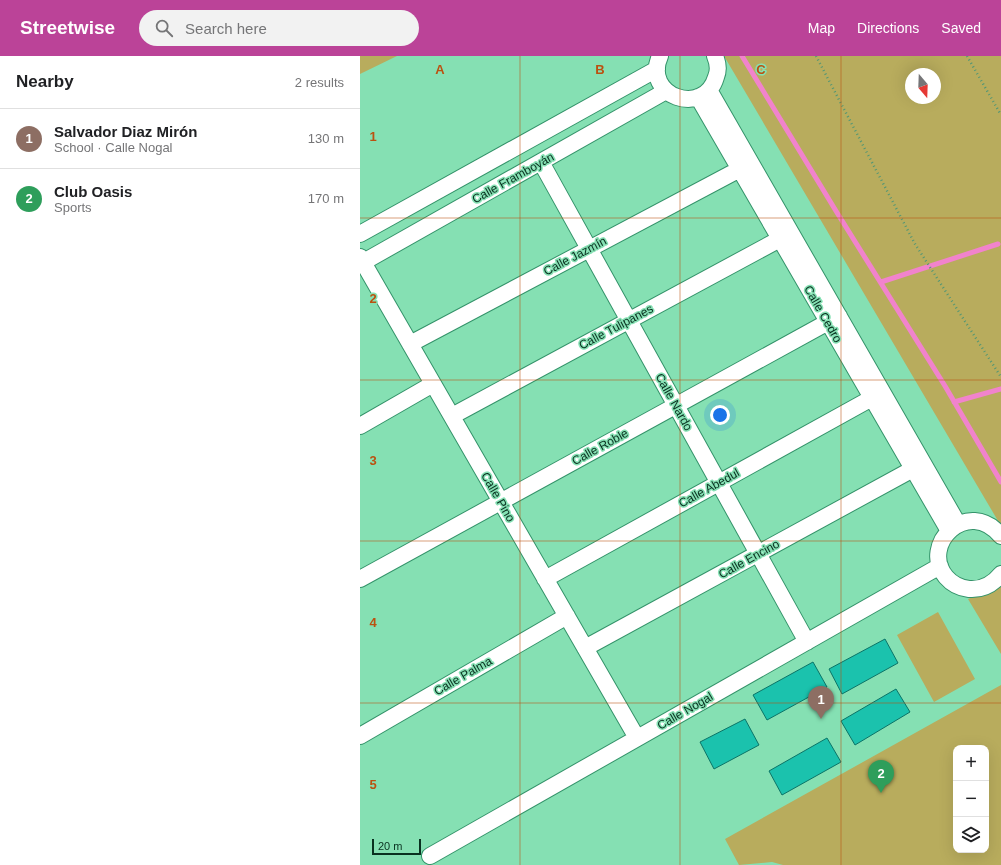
<!DOCTYPE html>
<meta charset="utf-8">
<style>
body{margin:0;font-family:Arial,sans-serif;background:#f2f2f2;color:#202124}
.controls{position:absolute;right:12px;bottom:12px;display:grid;overflow:hidden;border-radius:8px;box-shadow:0 4px 16px #0002}
.controls button{width:36px;height:36px;display:grid;place-items:center;padding:0;border:0;border-bottom:1px solid #e0e0e0;background:#fff;color:#202124;font:20px sans-serif}
.compass{position:absolute;left:545px;top:12px;width:36px;height:36px;border-radius:50%;background:#fff;box-shadow:0 4px 16px #0002;rotate:161deg}
.scale{position:absolute;left:12px;bottom:10px;width:49px;box-sizing:border-box;padding-left:4px;border:2px solid #093120;border-top:0;font-size:11px;line-height:14px;white-space:nowrap;color:#093120;-webkit-text-stroke:3px #85e0b3;paint-order:stroke}
.you{position:absolute;left:360px;top:359px;width:14px;height:14px;margin:-10px;border:3px solid #fff;border-radius:50%;background:#1a73e8;box-shadow:0 0 0 6px #1a73e833}
.badge{display:grid;place-items:center;width:26px;height:26px;border-radius:50%;background:#bb4398;color:#fff;font-size:13px;font-weight:700}
.pin{position:absolute;translate:-50% -33px;filter:drop-shadow(0 1px 2px #0008)}
.pin::after{content:'';position:absolute;top:21px;width:14px;height:12px;background:inherit;clip-path:polygon(0 0,100% 0,50% 100%)}
.list{margin:0;padding:0;list-style:none}
h2{display:flex;justify-content:space-between;align-items:center;height:52px;margin:0;padding:0 16px;font-size:17px}
h2 small{font-size:13px;font-weight:400;color:#757577}
.list li{display:grid;grid-template-columns:26px 1fr auto;gap:12px;align-items:center;box-sizing:border-box;height:60px;padding:0 16px;border-top:1px solid #e0e0e0}
.list b{display:block;font-size:15px;white-space:nowrap}
.list p{margin:0;font-size:13px;white-space:nowrap;color:#757577}
.list em{font-size:13px;font-style:normal;color:#757577}
.icon{flex:none;width:22px;height:22px;fill:none;stroke:currentColor;stroke-width:2;stroke-linecap:round;stroke-linejoin:round}
.map{position:relative;flex:none;width:641px;height:809px;overflow:hidden}
header{display:flex;align-items:center;gap:24px;box-sizing:border-box;height:56px;padding:0 20px;background:#bb4398;color:#fff}
header strong{font-size:19px}
nav{display:flex;gap:22px;margin-inline-start:auto;font-size:14px}
.search{width:280px;height:36px;background:#f2f2f2;display:flex;align-items:center;gap:10px;box-sizing:border-box;padding:0 14px;border-radius:22px;color:#757577;font-size:15px}
main{display:flex}
aside{flex:1;background:#fff}
.map>svg:first-child{display:block}
.green{fill:#b8ac5d;fill-rule:evenodd}
.lines{fill:none;stroke-linecap:round;stroke-linejoin:round}
.stream{stroke:#f183cc;stroke-width:5}
.building{fill:#1bc2ad;stroke:#0b7467}
.street-casing{stroke:#34936a;stroke-width:18}
.path{stroke:#519675;stroke-width:2.5;stroke-dasharray:1 3;stroke-linecap:butt}
.street{stroke:#fff;stroke-width:16}
.grid{fill:none;stroke:#bb5110;stroke-width:1;stroke-opacity:0.55}
.labels{text-anchor:middle;dominant-baseline:central;stroke-width:3;stroke-linejoin:round;paint-order:stroke}
.street-label{font-size:12px;fill:#093120;stroke:#85e0b3}
.grid-label{font-size:13px;text-anchor:middle;font-weight:bold;fill:#bb5110;stroke:#85e0b3;stroke-width:3;stroke-linejoin:round;paint-order:stroke}
</style>
<header>
<strong>Streetwise</strong>
<div class="search"><svg class="icon" aria-label="search" viewBox="0 0 24 24"><circle cx="10" cy="10" r="6"/><path d="M15 15l6 6"/></svg>Search here</div>
<nav><a>Map</a><a>Directions</a><a>Saved</a></nav>
</header>
<main>
<aside>
<h2>Nearby<small>2 results</small></h2>
<ul class="list">
<li><span class="badge" style="background:#8d6e63">1</span><div><b>Salvador Diaz Mirón</b><p>School · Calle Nogal</p></div><em>130 m</em></li>
<li><span class="badge" style="background:#2e9e5b">2</span><div><b>Club Oasis</b><p>Sports</p></div><em>170 m</em></li>
</ul>
</aside>
<div class="map">
<svg width="641" height="809" viewBox="0 0 641 809">
<rect width="100%" height="100%" fill="#85e0b3"/>
<path class="green" d="M0,0H37L0,18Z
M364,0H641V470ZM551,18H575V42H551Z
M641,527V598L608,543L630,534Z
M578,556L615,623L574,646L537,579Z
M641,629V809H423L412,806L379,809L365,783ZM596,692H626V794H596Z"/>
<g class="lines">
<path class="stream" d="M382,0L476,155L585,330L641,426
M521,226L638,188
M594,346L641,333"/>
</g>
<path class="building" d="M525,583L538,607L482,638L469,613Z
M453,606L467,631L407,664L393,639Z
M536,633L550,656L495,689L481,665Z
M385,663L399,689L354,713L340,686Z
M467,682L481,706L422,739L409,715Z"/>
<g class="lines">
<defs>
<path id="street" d="M300,0C282,40 344,62 356,21C359,14 358,7 355,0
M349,34L598,468
M338,41L589,475
M181,106L447,586
M0,178L297,13
M0,201L277,682
M0,208L306,35
M50,288L380,113
M92,360L420,183
M0,370L73,328
M641,480C608,440 559,489 586,521C592,528 600,532 609,533C622,534 633,528 641,518
M0,523L479,260
M185,523L512,342
M225,592L553,413
M0,680L207,560
M70,800L580,510"/>
</defs>
<use href="#street" class="street-casing"/>
<path class="path" d="M456,0L555,188L641,321
M607,0L641,59"/>
<use href="#street" class="street"/>
</g>
<path class="grid" d="M160,0V809M320,0V809M481,0V809M0,162H641M0,324H641M0,485H641M0,647H641"/>
<g class="labels">
<g class="street-label">
<text transform="translate(153 122) rotate(-29)">Calle Framboyán</text>
<text transform="translate(215 200) rotate(-28)">Calle Jazmín</text>
<text transform="translate(463 258) rotate(60)">Calle Cedro</text>
<text transform="translate(256 271) rotate(-28)">Calle Tulipanes</text>
<text transform="translate(314 346) rotate(61)">Calle Nardo</text>
<text transform="translate(240 391) rotate(-29)">Calle Roble</text>
<text transform="translate(349 432) rotate(-29)">Calle Abedul</text>
<text transform="translate(138 441) rotate(60)">Calle Pino</text>
<text transform="translate(389 503) rotate(-29)">Calle Encino</text>
<text transform="translate(103 620) rotate(-30)">Calle Palma</text>
<text transform="translate(325 655) rotate(-30)">Calle Nogal</text>
</g>
</g>
<g class="grid-label">
<text x="80" y="18">A</text>
<text x="240" y="18">B</text>
<text x="401" y="18">C</text>
<text x="13" y="85">1</text>
<text x="13" y="247">2</text>
<text x="13" y="409">3</text>
<text x="13" y="571">4</text>
<text x="13" y="733">5</text>
</g>
</svg>
<div class="controls">
<button>+</button>
<button>−</button>
<button><svg class="icon" aria-label="layers" viewBox="0 0 24 24"><path d="M12 4l9 5-9 5-9-5zM3 14l9 5 9-5"/></svg></button>
</div>
<svg class="compass" viewBox="-18 -18 36 36"><path d="M0-13l5 13h-10z" fill="#e53935"/><path d="M0 13l5-13h-10z" fill="#757577"/></svg>
<div class="scale">20 m</div>
<div class="you"></div>
<div class="pin badge" style="left:461px;top:663px;background:#8d6e63">1</div>
<div class="pin badge" style="left:521px;top:737px;background:#2e9e5b">2</div>
</div>
</main>
